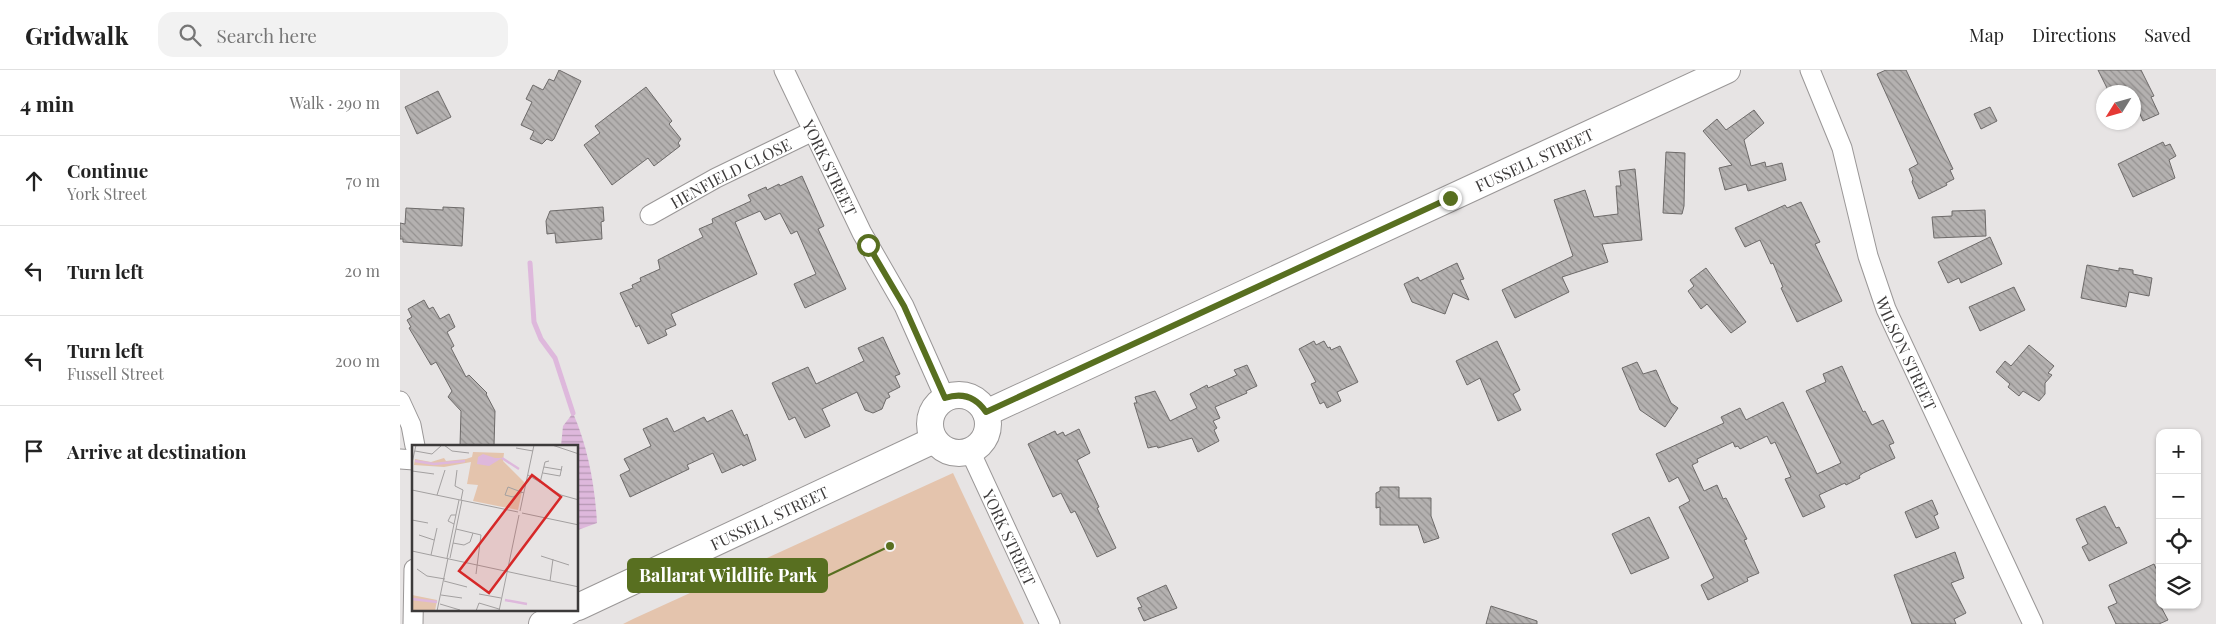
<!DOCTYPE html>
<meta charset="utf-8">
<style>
body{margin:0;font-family:"Playfair Display",serif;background:#f2f2f2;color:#222}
.controls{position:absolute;right:15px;bottom:15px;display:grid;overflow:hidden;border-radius:10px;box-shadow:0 1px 4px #0004}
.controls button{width:45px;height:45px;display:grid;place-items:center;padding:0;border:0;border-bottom:1px solid #e0e0e0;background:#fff;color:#222;font:25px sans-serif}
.compass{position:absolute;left:1696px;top:15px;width:45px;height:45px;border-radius:50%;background:#fff;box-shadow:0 1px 4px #0004;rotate:233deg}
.stop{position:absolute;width:15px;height:15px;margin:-11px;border:4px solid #586f20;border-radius:50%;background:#fff}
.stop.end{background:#586f20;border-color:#fff;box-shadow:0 1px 5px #0008}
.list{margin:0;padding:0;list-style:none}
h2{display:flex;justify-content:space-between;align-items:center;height:65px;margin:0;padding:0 20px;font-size:21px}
h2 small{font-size:16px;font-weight:400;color:#767676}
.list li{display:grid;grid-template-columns:32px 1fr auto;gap:15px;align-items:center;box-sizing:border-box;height:90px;padding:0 20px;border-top:1px solid #e0e0e0}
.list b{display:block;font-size:19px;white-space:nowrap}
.list p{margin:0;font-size:16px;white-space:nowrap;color:#767676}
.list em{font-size:16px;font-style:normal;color:#767676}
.icon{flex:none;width:28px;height:28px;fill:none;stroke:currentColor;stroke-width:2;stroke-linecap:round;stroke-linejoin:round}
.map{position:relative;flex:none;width:1816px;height:554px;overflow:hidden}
header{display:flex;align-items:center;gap:30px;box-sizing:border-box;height:70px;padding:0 25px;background:#fff;border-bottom:1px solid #e0e0e0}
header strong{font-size:24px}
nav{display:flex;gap:28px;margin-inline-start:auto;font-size:18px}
.search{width:350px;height:45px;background:#f2f2f2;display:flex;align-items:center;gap:12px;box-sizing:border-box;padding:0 18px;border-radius:15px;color:#767676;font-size:19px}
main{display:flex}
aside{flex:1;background:#fff}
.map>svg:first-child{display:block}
.park{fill:#e4c4ad}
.water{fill:url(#water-rules)}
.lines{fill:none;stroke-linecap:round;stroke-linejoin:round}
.stream{stroke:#deb8dc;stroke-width:5}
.building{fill:url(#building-back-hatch);stroke:#6d6a69}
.street-casing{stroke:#9a9797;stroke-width:21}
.secondary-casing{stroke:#9a9797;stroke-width:28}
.street{stroke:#fff;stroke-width:19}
.secondary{stroke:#fff;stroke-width:26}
.route{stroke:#586f20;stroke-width:6}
.labels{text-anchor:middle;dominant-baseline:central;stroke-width:4;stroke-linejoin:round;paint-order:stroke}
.street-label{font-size:16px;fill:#3c3a3a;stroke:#f5f1f1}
.inset-river{fill:none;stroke:#deb8dc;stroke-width:2.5}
.inset-road{fill:none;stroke:#a3a0a0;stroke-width:1}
.view{fill:#d62828;fill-opacity:0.15;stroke:#d62828;stroke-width:2.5}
.inset-edge{fill:none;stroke:#3c3a3a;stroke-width:2.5}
.leader{fill:none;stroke:#586f20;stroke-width:2}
.callout-dot{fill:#586f20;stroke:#f5f1f1;stroke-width:2}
.callout{fill:#586f20;stroke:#586f20;stroke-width:2}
.callout-label{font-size:18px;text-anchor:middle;font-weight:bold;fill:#fff}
</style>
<header>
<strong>Gridwalk</strong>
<div class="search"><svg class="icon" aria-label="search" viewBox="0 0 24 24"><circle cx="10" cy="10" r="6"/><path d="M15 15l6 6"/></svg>Search here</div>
<nav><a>Map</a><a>Directions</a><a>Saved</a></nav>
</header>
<main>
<aside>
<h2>4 min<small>Walk · 290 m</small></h2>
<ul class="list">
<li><svg class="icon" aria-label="ahead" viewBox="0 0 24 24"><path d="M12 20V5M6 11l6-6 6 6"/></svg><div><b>Continue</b><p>York Street</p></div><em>70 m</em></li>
<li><svg class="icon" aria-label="left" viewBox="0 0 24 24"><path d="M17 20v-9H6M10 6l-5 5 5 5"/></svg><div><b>Turn left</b></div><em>20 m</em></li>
<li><svg class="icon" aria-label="left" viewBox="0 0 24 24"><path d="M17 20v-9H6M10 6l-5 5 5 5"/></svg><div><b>Turn left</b><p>Fussell Street</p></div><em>200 m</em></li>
<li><svg class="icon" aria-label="arrive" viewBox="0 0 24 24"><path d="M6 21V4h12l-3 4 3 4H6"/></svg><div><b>Arrive at destination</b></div></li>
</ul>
</aside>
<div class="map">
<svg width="1816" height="554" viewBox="0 0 1816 554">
<defs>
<pattern id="water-rules" width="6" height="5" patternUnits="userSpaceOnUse" patternTransform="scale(1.25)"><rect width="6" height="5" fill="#deb8dc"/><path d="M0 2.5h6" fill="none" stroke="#b597b3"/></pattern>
<pattern id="building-back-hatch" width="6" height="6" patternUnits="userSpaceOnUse" patternTransform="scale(1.25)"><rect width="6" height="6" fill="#b4b1b0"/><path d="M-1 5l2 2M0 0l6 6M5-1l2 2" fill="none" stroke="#949190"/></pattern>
</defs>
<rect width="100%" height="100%" fill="#e7e4e4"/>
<path class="park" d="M553,403L624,554H223L233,549Z"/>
<path class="water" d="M173,343C188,377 195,416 197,453L178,460V376H161L163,356Z"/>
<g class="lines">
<path class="stream" d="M130,193L134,252L141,269L155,288L173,343"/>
</g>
<path class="building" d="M159,0L181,11L154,69L152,71L147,69L142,74L130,69L134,61L121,55L132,32L126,29L133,15L143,20L149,9L154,11Z
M1486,0H1506L1553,99L1550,100L1554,109L1546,113L1547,115L1519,129L1512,112L1513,109L1509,99L1518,94L1477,4Z
M1698,0H1741L1754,26L1751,27L1759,44L1743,51L1734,31V22H1709Z
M246,17L272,51L269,54L281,69L278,73L280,76L254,96L248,88L212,115L184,75L200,63L195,56Z
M38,21L51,47L17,64L5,37Z
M1590,37L1597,51L1581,59L1574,44Z
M1354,40L1364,53L1344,70L1351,96L1365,92L1366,97L1382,93L1386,110L1348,121L1346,114L1325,120L1319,98L1332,95L1303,61L1317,49L1326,60Z
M1763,72L1765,76L1770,74L1776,86L1769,90L1775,108L1733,127L1718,94Z
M1266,82L1285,83L1284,136L1282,144L1263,143Z
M1235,99L1242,170L1202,174L1208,192L1162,207L1169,222L1115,248L1102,220L1173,186L1154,130L1185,120L1194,147L1218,144L1216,116H1221L1219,101Z
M402,106L424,156L418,159L446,219L405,238L394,214L416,204L397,161L391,164L380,143L365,150L360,141L335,152L357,204L271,244L276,255L265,260L267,265L248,274L239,255L236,257L220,223L233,218L232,215L241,211L240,208L260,199L258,190L303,167L299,159L313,153L312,149L351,131L348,125L366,117L367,120L379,114L380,116Z
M1401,132L1420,172L1415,174L1442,231L1397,252L1381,218L1383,217L1373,193L1371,194L1360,170L1345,177L1335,158L1385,135L1387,138Z
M43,137L64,138L62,176L3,172V169H0V153L5,154L6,138L43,140Z
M203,137L204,151L201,152L202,169L156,173L155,163L147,164L146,151L150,141Z
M1585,140L1586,166L1534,168L1532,147L1552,146V141Z
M1590,167L1602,194L1561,213L1559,208L1548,213L1538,192Z
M1057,193L1064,209L1060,210L1069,230L1053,223L1045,244L1012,232L1004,214L1018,207L1020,211Z
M1687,195L1719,201V198L1733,200V204L1752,208L1749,226L1729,222L1726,237L1681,228Z
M1306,198L1346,252L1331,263L1307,234L1301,239L1288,221L1294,216L1290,210Z
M1614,217L1625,240L1580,261L1569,237Z
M24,230L29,239L33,237L40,249L49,244L55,257L47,262L54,276L51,278L66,307L69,305L87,323L86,324L95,341L94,376H60L61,341L48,327L52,321L36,292L31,295L9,258L11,257L7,250L12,247L8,239Z
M483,267L500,304L495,306L500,317L488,323L490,327L486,329L482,339L473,343L465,340L457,322L422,339L430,356L405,368L395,347L389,350L372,313L408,297L416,314L464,291L458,278Z
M914,271L916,275L924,271L928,278L930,277L931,280L940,276L958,312L937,322L941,331L927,338L924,332L920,334L911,314L916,312L899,279Z
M1097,271L1120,320L1113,324L1121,340L1098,351L1080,308L1067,315L1056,291Z
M1629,275L1654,296L1648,303L1652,305L1645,313V324L1639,331L1623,321L1619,326L1608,317L1610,314L1596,302L1605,291L1611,296Z
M1237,292L1243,304L1256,300L1271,333L1278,338L1265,357L1240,340L1222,298Z
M847,295L857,316L846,321L847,323L815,337L820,348L813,351L817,358L814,360L819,371L798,382L792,368L758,378L757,376L748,378L734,333H737L735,327L755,321L770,351L797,338L790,324L807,315L808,318L837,305L834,300Z
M1442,296L1463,342L1465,341L1472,355L1483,350L1494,373L1489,375L1495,388L1463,403L1459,406L1460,408L1446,415L1445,413L1419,425L1425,437L1403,447L1385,409L1391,407L1375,372L1371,374L1367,366L1340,379L1338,376L1335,377L1333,372L1297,389L1298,392L1292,395L1304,421L1317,415L1323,429L1326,428L1347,469L1344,470L1359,503L1347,508L1348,511L1308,530L1301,515L1314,508L1279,437L1290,431L1278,407L1269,412L1256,384L1324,353L1321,347L1340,338L1346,350L1383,332L1417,404L1441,393L1406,321L1426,312L1423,304Z
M332,340L344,366L347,364L356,390L343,396L342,394L322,403L313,383L287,395L289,399L230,427L220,405L230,400L224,389L251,376L243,359L267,348L274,362L304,347L307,352Z
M679,359L690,383L677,390L699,437L697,438L716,478L697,487L675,441L671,443L661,423L653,427L628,374L655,361L657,365L663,362L665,366Z
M980,417H999V428H1031V446L1039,468L1024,473L1018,455H980V437L976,438V423L980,421Z
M1532,430L1538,444L1534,446L1539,458L1516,468L1505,442Z
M1705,436L1716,458L1719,457L1727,473L1689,491L1682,477L1688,474L1676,449Z
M1249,447L1269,488L1231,504L1212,464Z
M1555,482L1564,508L1551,513L1566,543L1554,549L1556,554H1512L1494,505Z
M1754,494L1760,507V535L1768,550L1759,554H1716L1708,537L1717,533L1709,515Z
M766,515L777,538L744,551L738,538L742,537L737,528Z
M1091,536L1137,551V554H1086Z"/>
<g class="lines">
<defs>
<g id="street">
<path id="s1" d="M384,0L462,163L504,236L545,328"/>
<path id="s2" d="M1410,0L1442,78L1468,186L1486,239L1633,554"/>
<path id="s3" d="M250,145L316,108L413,61"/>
<path d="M0,331L11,355L15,376"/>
<path id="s4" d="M570,381L650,554"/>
<path d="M0,389L14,390"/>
<path d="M13,554L14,499"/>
</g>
<g id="secondary">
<circle cx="559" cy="354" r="29"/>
<path id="s5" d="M586,343L1327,0"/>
<path id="s6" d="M178,537L534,370"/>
<path d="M142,554L171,540"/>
</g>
</defs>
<use href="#street" class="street-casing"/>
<use href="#secondary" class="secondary-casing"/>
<use href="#street" class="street"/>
<use href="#secondary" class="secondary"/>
</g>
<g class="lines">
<path class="route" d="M468,175L504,236L545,328C563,322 576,327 586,342L1050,128"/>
</g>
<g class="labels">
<g class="street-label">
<text stroke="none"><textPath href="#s5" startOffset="604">FUSSELL STREET</textPath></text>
<text stroke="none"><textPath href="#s1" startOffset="108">YORK STREET</textPath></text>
<text stroke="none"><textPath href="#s3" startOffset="91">HENFIELD CLOSE</textPath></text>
<text stroke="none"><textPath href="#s2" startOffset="300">WILSON STREET</textPath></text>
<text stroke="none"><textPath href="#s6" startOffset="211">FUSSELL STREET</textPath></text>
<text stroke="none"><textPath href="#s4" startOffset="95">YORK STREET</textPath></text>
</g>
</g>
<g transform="translate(12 375)">
<rect width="166" height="166" fill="#e7e4e4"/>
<path d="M61,7L92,8L91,16L112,37L106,65L61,56L66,40L55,39L59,17L32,22L2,20L3,14L19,17L32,13L34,16L54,14L60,12ZM0,150L25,155L23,166H0Z" fill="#e4c4ad"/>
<path d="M71,9L83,13H90L77,21L65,19L66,12Z" fill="#deb8dc"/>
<path class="inset-river" d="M90,13L107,24M3,16L22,19L53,16M0,154L25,157M93,155L115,159"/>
<path class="inset-road" d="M32,0L40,6L57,8M140,0L167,9M104,3L121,6M3,6L20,9L30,0M0,18L4,0M132,22L150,25M45,25L43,41L51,45L49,55M0,26L22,29M131,28L148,31L150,21M116,30L149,50L167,55M128,38L133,17L137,16M0,45L106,67M110,47L101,52L93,50L96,42L112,48M25,50L33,25M108,66L122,0M110,68L167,80M0,75L16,78M42,79L36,76L39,70H44M44,84L69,90L64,129M7,90L22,95M41,98L52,100L58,97L61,88M0,106L167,142M19,110L25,83M129,111L157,120M35,113L47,55M38,113L50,55M5,124L15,131L33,134M32,136L55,142M138,136L141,114M67,149L89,153M29,150L50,153M28,159L48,165M25,166L36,113M64,166L67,158L87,164M87,166L107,70"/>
<path class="view" d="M120,30L149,52L77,148L47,126Z"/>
<rect width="166" height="166" class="inset-edge"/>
</g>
<path class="leader" d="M490 476L427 506"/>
<circle class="callout-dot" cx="490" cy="476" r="5"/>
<rect class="callout" x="228" y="489" width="199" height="33" rx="5"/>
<g class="callout-label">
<text x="328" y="512">Ballarat Wildlife Park</text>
</g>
</svg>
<div class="controls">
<button>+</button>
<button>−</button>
<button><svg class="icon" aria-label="locate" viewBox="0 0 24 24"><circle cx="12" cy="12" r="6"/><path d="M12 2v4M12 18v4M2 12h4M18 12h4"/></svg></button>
<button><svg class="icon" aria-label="layers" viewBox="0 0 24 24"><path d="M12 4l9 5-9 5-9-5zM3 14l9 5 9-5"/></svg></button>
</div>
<svg class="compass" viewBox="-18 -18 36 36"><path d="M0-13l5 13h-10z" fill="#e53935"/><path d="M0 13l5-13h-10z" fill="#767676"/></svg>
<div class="stop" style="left:468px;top:175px"></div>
<div class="stop end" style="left:1050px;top:128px"></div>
</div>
</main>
